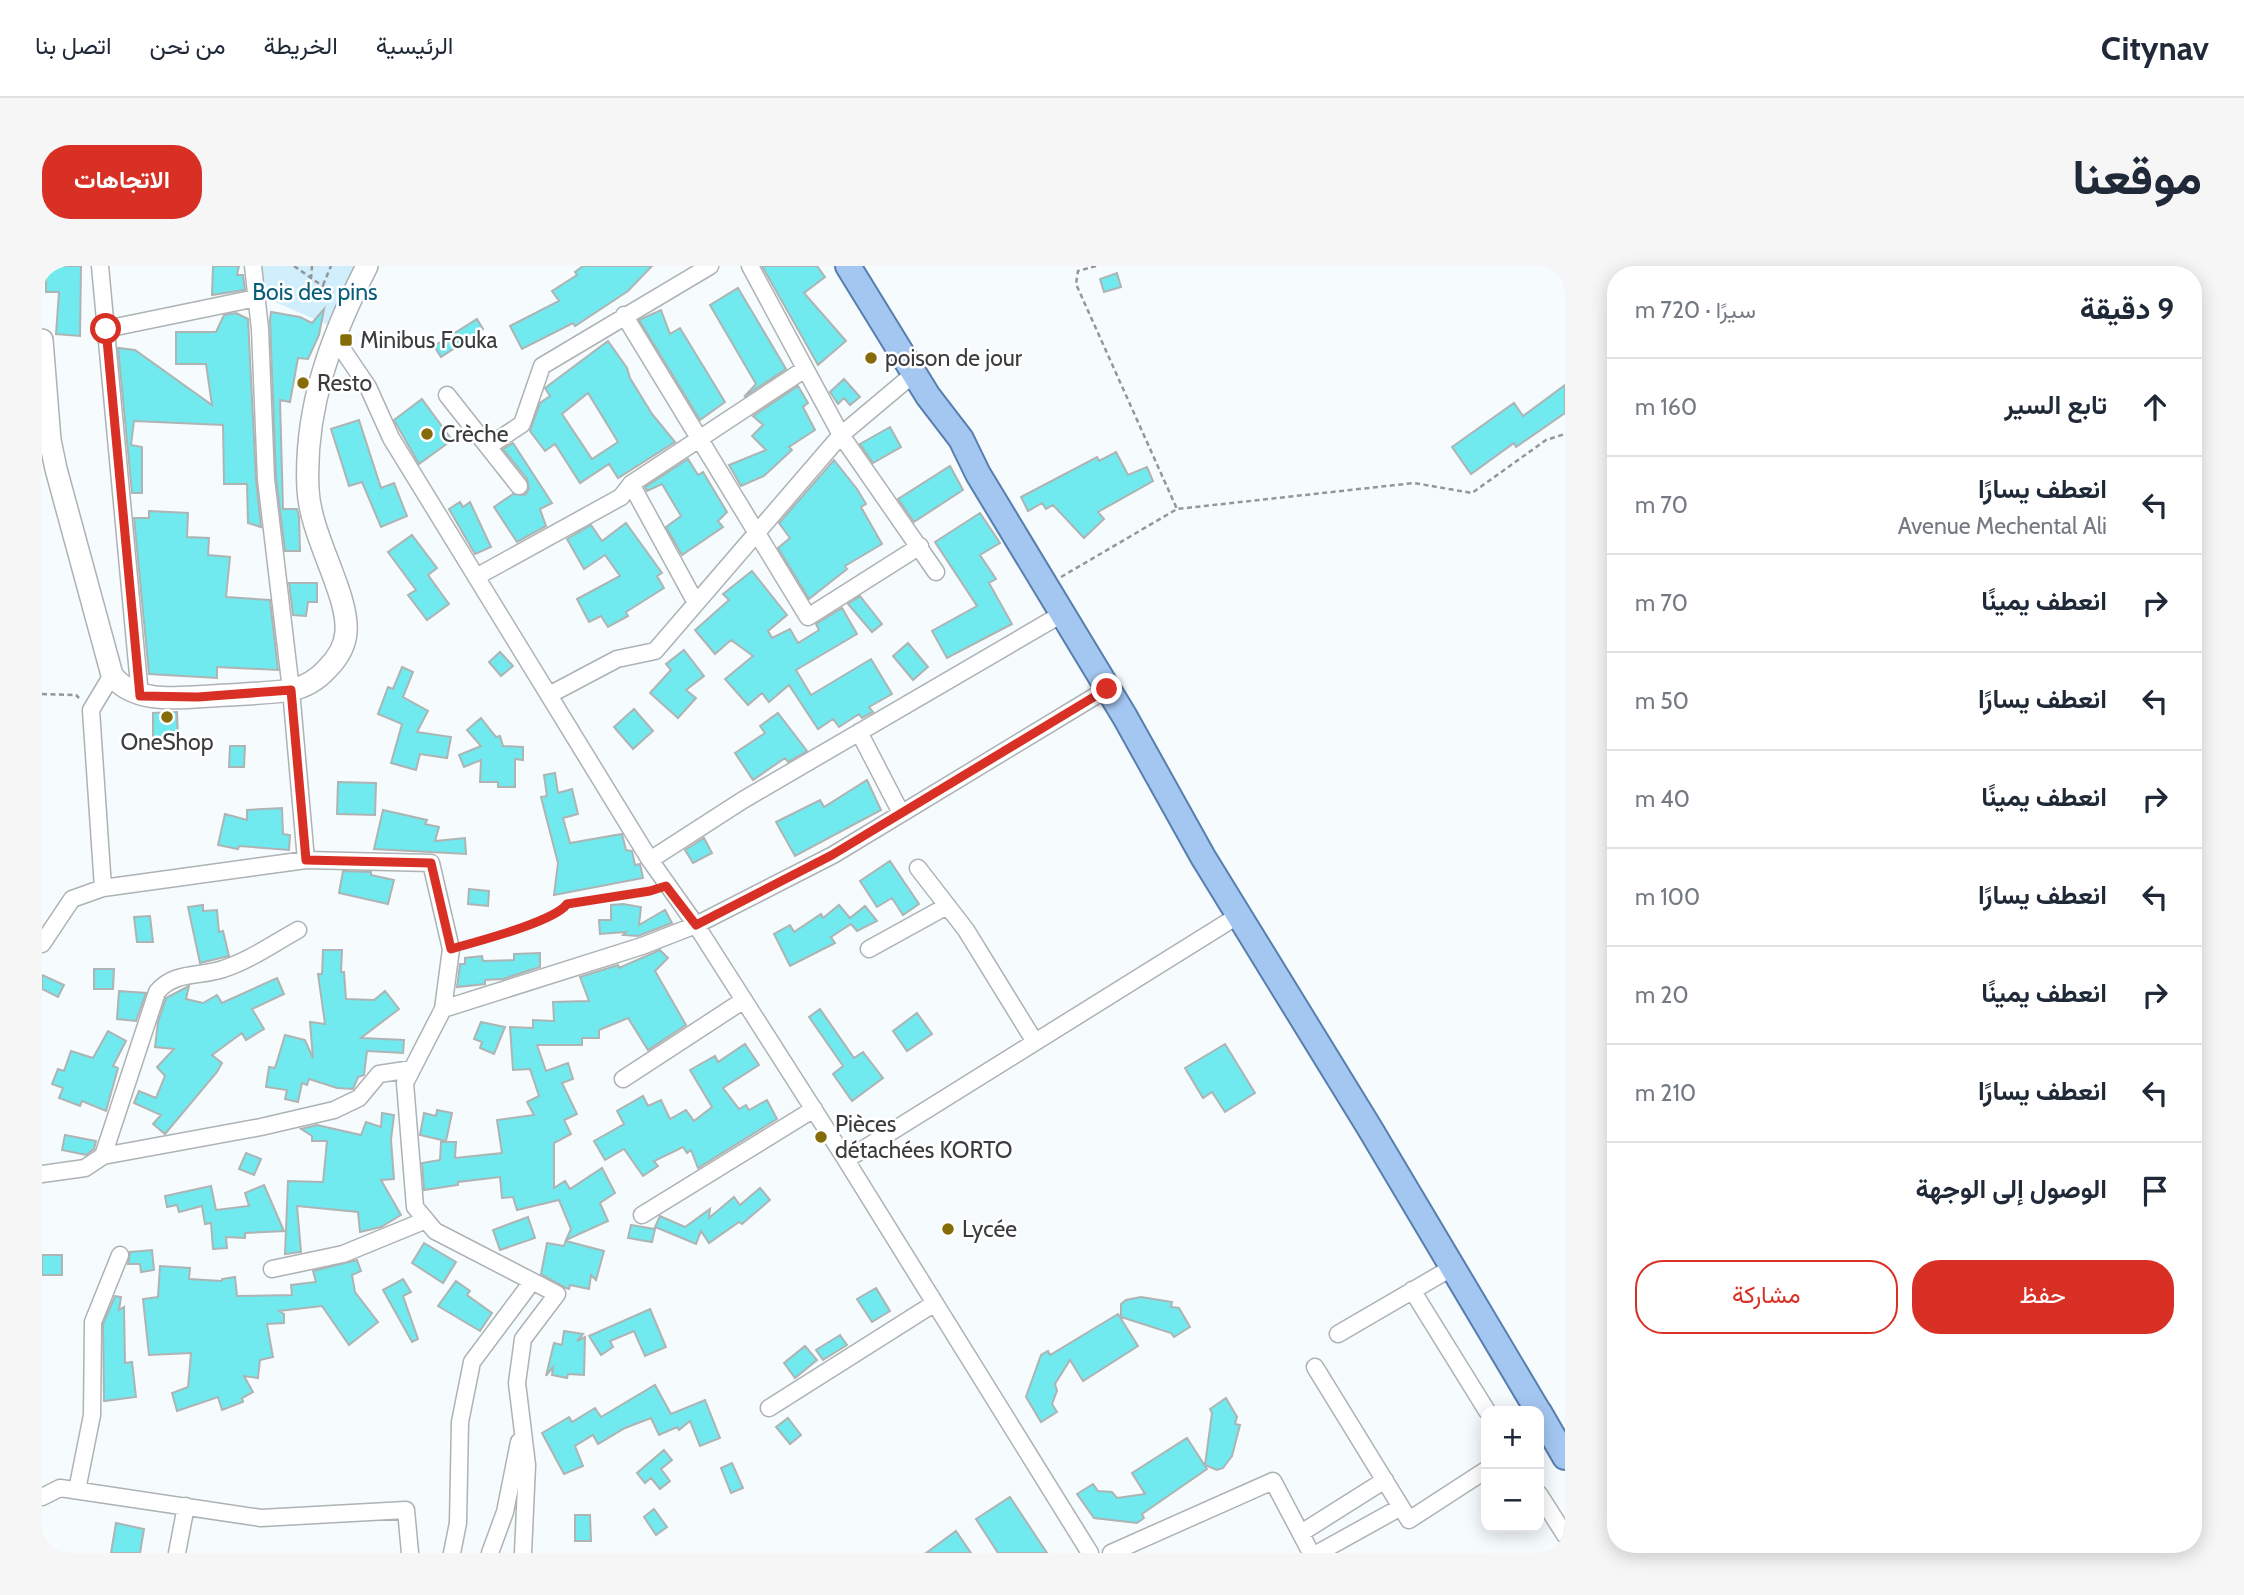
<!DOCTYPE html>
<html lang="ar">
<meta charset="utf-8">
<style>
body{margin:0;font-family:Cabin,Vazirmatn,sans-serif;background:#f6f6f7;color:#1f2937;direction:rtl}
.controls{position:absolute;right:21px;bottom:21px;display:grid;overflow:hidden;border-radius:14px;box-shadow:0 4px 18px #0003}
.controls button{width:63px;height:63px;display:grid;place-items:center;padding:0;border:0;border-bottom:2px solid #e0e1e3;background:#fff;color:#1f2937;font:35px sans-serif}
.stop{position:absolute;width:21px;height:21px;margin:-16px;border:5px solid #d93025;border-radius:50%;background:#fff}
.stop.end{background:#d93025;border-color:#fff;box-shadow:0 2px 7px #0008}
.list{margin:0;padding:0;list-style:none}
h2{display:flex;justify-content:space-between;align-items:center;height:91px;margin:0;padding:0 28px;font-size:30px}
h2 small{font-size:23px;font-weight:400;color:#747a83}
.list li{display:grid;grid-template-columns:46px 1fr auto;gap:21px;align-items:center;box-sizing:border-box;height:98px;padding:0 28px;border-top:2px solid #e0e1e3}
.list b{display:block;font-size:26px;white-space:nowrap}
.list p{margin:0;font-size:23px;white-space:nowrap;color:#747a83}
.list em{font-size:23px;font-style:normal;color:#747a83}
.actions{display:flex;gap:14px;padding:21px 28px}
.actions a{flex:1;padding:16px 0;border:2px solid #d93025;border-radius:28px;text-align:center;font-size:24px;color:#d93025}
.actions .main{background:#d93025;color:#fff}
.icon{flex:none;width:38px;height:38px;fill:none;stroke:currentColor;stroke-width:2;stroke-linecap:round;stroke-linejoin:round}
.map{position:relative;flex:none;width:1523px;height:1287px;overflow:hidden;direction:ltr;border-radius:28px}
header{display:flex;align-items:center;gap:42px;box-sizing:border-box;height:98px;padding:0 35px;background:#fff;border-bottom:2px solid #e0e1e3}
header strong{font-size:33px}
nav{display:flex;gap:38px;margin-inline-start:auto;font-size:24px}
.intro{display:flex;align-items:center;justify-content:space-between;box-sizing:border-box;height:168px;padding:0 42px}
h1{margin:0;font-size:49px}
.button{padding:18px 32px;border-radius:28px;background:#d93025;color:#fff;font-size:24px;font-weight:700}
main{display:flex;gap:42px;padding:0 42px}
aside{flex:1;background:#fff;border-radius:28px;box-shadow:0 4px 18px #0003}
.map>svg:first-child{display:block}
.green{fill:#d0eefb}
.building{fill:#70e9ef;stroke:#aeb4b4;stroke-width:2;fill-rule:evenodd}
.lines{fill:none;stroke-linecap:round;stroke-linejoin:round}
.minor-casing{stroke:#adb2b4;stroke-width:19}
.secondary-casing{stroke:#adb2b4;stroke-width:24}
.primary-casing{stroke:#587ead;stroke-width:28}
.path{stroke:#949799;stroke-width:2.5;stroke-dasharray:5 3.5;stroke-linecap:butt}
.minor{stroke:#fff;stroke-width:16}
.secondary{stroke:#fff;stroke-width:21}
.primary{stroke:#a4c7f2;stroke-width:24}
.route{stroke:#d93025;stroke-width:9}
.poi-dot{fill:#866c09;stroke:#fff;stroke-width:2.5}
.labels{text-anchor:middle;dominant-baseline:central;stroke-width:5;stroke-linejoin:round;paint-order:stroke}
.park-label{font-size:23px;fill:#095d78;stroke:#fff}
.poi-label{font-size:23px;fill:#3a3c3d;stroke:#fff;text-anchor:start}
</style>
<header>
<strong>Citynav</strong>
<nav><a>الرئيسية</a><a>الخريطة</a><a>من نحن</a><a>اتصل بنا</a></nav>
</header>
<div class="intro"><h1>موقعنا</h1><a class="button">الاتجاهات</a></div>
<main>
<aside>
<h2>9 دقيقة<small>سيرًا · 720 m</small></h2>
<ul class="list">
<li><svg class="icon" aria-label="ahead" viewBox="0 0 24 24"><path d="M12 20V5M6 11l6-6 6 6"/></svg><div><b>تابع السير</b></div><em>160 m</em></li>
<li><svg class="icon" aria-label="left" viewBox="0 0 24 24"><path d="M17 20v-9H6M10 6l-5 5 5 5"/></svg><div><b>انعطف يسارًا</b><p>Avenue Mechental Ali</p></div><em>70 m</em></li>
<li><svg class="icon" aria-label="right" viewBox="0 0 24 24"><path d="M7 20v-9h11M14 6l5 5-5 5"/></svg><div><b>انعطف يمينًا</b></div><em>70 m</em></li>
<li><svg class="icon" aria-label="left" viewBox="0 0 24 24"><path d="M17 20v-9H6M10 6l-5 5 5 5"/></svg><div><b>انعطف يسارًا</b></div><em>50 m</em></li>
<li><svg class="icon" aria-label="right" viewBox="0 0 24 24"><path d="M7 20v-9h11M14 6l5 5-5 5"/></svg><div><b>انعطف يمينًا</b></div><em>40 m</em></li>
<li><svg class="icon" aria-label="left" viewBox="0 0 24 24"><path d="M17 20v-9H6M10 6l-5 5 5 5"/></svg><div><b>انعطف يسارًا</b></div><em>100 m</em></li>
<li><svg class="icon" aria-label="right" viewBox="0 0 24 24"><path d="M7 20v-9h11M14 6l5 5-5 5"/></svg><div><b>انعطف يمينًا</b></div><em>20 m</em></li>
<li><svg class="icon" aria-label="left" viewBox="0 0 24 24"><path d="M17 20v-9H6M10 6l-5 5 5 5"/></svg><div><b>انعطف يسارًا</b></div><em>210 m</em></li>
<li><svg class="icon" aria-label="arrive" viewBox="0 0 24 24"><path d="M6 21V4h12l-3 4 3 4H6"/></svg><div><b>الوصول إلى الوجهة</b></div></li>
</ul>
<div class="actions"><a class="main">حفظ</a><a>مشاركة</a></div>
</aside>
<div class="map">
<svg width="1523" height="1287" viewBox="0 0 1523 1287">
<rect width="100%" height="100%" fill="#f6fbfe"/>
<path class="green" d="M220,0H316L286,59L224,32Z"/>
<path class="building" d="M10,0H39L38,70L14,68L17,26H4V11Z
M171,0H197L195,9H201L203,24L170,29Z
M541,0H610L586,25L533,60L531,57L480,83L468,60L517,35L510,25L535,9L533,6Z
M720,0H775L783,11L762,27L804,75L776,99Z
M1075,7L1079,21L1062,26L1058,13Z
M696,22L744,103L702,131L714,118L668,39Z
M282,43L277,69L266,93L256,92L248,136L238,134L241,243H255L257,251L258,285H243L234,212L228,54L229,46L258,51L270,57Z
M619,44L628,68L638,62L683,136L658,154L597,54Z
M194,47L206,53L214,213L219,261L206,257L205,218H182L181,159L92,155L89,179L100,181V227H90L76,82L93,84L170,139L164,98H134V66H174L182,49Z
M435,53L441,63L399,91L392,80Z
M566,75L585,102L588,112L610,148L633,176L576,212L567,198L538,217L513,178L503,185L488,165L498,137L508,130L503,122ZM546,127L576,176L550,193L520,148Z
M802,113L818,131L808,139L802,132L796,138L788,126Z
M1523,119V147L1474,181L1472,177L1429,208L1410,181L1472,137L1481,150Z
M756,120L766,137L761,141L773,164L747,181L750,184L722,210L699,220L687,199L724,184L710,170L721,159L711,150Z
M380,133L410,174L377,198L352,154Z
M317,154L339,222L352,217L365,250L339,261L320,216L307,220L289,163Z
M848,161L859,181L831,197L818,178Z
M471,177L510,237L498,243L504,260L475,276L452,241L471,228L483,229L487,223L485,213L461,183Z
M1074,186L1086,209L1105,201L1111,215L1056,246L1062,253L1042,272L1011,239L1004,243L1000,237L986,245L979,231L1055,191L1057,195Z
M646,193L656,209L661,206L685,246L676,255L681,261L640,289L624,261L639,250L620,218L605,225L603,221Z
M792,194L815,223L824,238L819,241L840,278L803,300L805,303L767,333L736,282L748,272L737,257Z
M908,200L921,224L872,256L856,233Z
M418,236L421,241L428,236L449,281L433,288L407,243Z
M107,245L146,247L145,271L167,272L166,289L188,291L184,331L228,334L236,404L175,401V412L107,408L92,252H107Z
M938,247L958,277L938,289L954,313L947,317L970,358L905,392L890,365L935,340L893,276Z
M584,257L620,307L615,310L622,322L584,346L586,350L566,361L559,350L547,356L535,333L578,310L563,289L542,303L525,273L549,259L560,275Z
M370,269L395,302L386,309L407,338L385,354L366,329L374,324L346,286Z
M710,305L745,349L726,365L730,372L748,363L756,377L777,364L774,358L800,342L815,368L754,404L769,429L829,393L850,428L827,441L831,446L820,452L817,448L797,461L791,453L776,463L747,419L727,436L720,427L706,439L683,413L711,390L689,374L673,388L653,364L687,334L681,328Z
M247,317H275V336H266L264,350L251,349Z
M818,330L840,358L830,366L806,338Z
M866,377L886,401L871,414L851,390Z
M642,384L662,410L644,424L654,432L636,452L608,427L629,404L624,398Z
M458,386L471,400L459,410L447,396Z
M360,401L371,406L361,431L386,445L375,466L409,471L405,492L378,488L374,504L349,497L360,458L336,448L346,421L351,423Z
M592,443L611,465L591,483L572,461Z
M135,446L136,472L111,473V447Z
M736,447L765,485L746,496L743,492L711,514L693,487L723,467L718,460Z
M439,452L454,471L458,470L461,480L481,481V494L473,493V521H456V516H438L439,494L422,501L417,489L439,480L425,464Z
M188,480H203L202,501H187Z
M513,507L516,527L530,523L536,548L521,552L528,577L580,568L584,584L590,585L593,599L598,598L601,612L512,629L516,597L499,531L505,530L502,509Z
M825,514L839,544L753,590L734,556L778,534L782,541Z
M296,516L334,517L333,549L295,548Z
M240,542L241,568L248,569L247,584L197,580L196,583L176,579L183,548L205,554V544Z
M341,544L385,554L383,558L397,561L393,575L423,572L424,588L332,583Z
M662,572L670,587L651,597L643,584Z
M848,595L877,638L861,649L850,632L835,641L818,615Z
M301,605L329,606V609L352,614L346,638L297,627Z
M427,623L447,625L446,640L426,638Z
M581,638L599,641L597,659L623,644L630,657L596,670L581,669L584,666L558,668L557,654H569V639Z
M161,639V645L175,644L177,666L181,665L187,690L158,697L146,641Z
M797,639L808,652L823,640L835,655L815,665L809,658L789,671L793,677L748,700L732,668L748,659L752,666L779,648L781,652Z
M108,650L111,676H95L92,651Z
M281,684H300L299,706H302L304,733L332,734L343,725L357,743L319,772L362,774L361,787L325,785L322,809L316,811L311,823L295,822L267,813L265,819L260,817L256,836L243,833L245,824L224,821L227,801L233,802L243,769L263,774L271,792L268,756L283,758L276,708H280Z
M618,684L626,692L613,705L644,759L606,784L586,752L557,764V772H540V779H495L504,805L526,797L531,813L520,817L535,848L522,854L529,868L512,877V922L523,915L528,923L560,902L573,927L558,937L566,955L524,974L529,963L517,934L475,944L471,931L460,932L458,911L416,916V919L382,924L380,897L398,894L399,876H414L413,892L460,887L455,854L492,849L485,836L497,830L488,803L471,804L468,761L491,762V754L512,755L511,736L547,735L538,711L576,699L577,702Z
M498,687V701L461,713L443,714V718L415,721L418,698H423V692L440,690L441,695L472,694V688Z
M52,703H72L71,723H52Z
M0,709L22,719L16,731L0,723Z
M235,712L242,728L210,743L222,763L204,774L200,767L170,789L180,797L175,806L123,868L111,858L119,849L92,837L97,825L114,832L123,810L115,801L132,783L113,781L116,756L124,732L147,720L144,733L161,737L175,729L180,737Z
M77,725L104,727L94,755L75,753Z
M778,743L812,792L821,786L841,812L810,835L791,808L801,800L767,751Z
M875,747L890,768L865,785L851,765Z
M439,756L463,761L452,788L438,782L440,776L432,773Z
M66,765L84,775L71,800L76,802L64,845L40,835L38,840L17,832L21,822L10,818L16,803L22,805L29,785L51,792Z
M703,778L717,799L681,822L697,843L704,839L707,844L725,834L735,853L656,902L649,884L645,887L641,881L612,895L616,900L601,910L582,883L563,894L552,875L582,858L575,845L601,830L606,840L619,834L628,853L644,844L652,855L670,841L648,804L673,790L676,796Z
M1183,778L1213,827L1183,846L1170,826L1161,832L1143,802Z
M395,844L410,847L404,875L378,869L382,847L394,850Z
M340,847L352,849L349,874L352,913L339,914L359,949L339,961L318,966L316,946L255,940L259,986L243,988L246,915L281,916L285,875H270V870L259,863L275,859L319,869L324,856L339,861Z
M23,869L54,875L52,883L44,889L20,884Z
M204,887L219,893L212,909L197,903Z
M222,919L242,965L203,967V972L184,971L185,982L171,983L169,957L163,958L160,940L137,946L135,939L125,941L123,930L169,920L174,944L207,940L203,927Z
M718,922L728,934L700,958L697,956L667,977L659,965L654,978L613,961L618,950L643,961L668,943L667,952L692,931L698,939Z
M486,951L493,972L458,984L451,964Z
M589,959L613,963L610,976L586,972Z
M524,975L562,985L554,1014L549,1009L547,1023L528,1019L527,1023L524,1022L499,1008L505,977L522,980Z
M382,977L414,996L401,1017L370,997Z
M110,984L112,1004L99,1006L98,998H86L88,986Z
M0,989H20V1009H0Z
M315,994L319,1005L310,1009L313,1026L336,1056L307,1079L280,1040L237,1045L242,1048V1057L225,1058L231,1091L218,1094L216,1112L202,1110L211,1126L200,1132L201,1136L180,1144L176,1131L135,1145L130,1127L146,1121L149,1087L107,1089L101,1033L116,1031L118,1000L148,1002L147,1013L180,1015V1013L193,1011L195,1030L250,1029L249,1019L274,1016L271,1005Z
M361,1013L369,1026L361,1030L376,1073L370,1076L341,1024Z
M414,1015L428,1025L425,1029L450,1047L438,1065L396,1040Z
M834,1022L848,1045L830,1056L815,1033Z
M73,1030L79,1031L77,1044L82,1041L83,1097L90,1096L94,1131L62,1135L61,1058Z
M1099,1031L1130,1036L1129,1041L1137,1042L1148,1061L1132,1071L1129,1067L1079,1051V1038L1084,1034Z
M608,1043L624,1081L603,1090L592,1065L568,1075L571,1081L559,1089L547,1070Z
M1076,1048L1096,1080L1041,1115L1028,1094L1013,1118L1015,1125L1010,1138L1015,1146L999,1156L984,1131L999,1089L1006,1085L1008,1089Z
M522,1065L541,1068L535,1075L543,1071L542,1109L526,1108L525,1112L510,1109L511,1101L504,1110L512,1077L520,1079Z
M798,1069L805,1079L781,1094L774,1084Z
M763,1080L775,1094L753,1112L742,1097Z
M613,1119L629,1148L663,1134L678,1172L658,1180L648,1155L637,1164L635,1161L617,1169L609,1152L583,1162L556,1178L551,1169L533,1180L541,1200L522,1208L500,1167L527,1151L530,1156L553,1142L559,1151Z
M1184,1132L1195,1151L1193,1158L1198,1159L1190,1190L1181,1202L1175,1204L1163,1199L1170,1147L1168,1143Z
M746,1152L759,1169L748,1178L734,1161Z
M1145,1172L1165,1203L1100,1248L1102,1252L1095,1257L1052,1252L1035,1228L1051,1218L1056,1225L1070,1226L1075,1232L1103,1228L1090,1207Z
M622,1184L630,1194L619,1203L628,1215L618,1223L609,1212L603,1217L595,1207Z
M690,1197L701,1222L689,1227L679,1202Z
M968,1231L1005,1287H956L934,1253Z
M612,1243L625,1261L614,1269L602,1251Z
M533,1249H548L549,1275H533Z
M74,1257L102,1263L98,1287H69Z
M914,1265L929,1287H884Z"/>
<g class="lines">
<defs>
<path id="minor" d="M58,0L98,430
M211,0L218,63L224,213L249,424L264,594
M708,0L799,169L894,306
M0,2V0
M582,49L766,351L878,280
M64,63L214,32
M292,71L326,121L349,172L608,594L654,659L804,894L1048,1287
M405,129L477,220
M447,180L480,158L500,100L668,0
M589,218L654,337
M434,311L579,231L589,218L763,103
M507,429L575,393L613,385L799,169L862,116L874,110
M817,466L859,547
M608,594L701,534L1020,348
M876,602L924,664L993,776
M61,622L49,444L70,409
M0,678L30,633L61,622L264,594L389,597L409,683L401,743L363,817L373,941L393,965L515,1028L481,1073L475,1117L485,1199L481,1287
M827,683L905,640
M401,743L600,680L654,659L791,589L1065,423
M581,813L702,734
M61,890L219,861L292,844L317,832L337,808L370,803
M804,894L1197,649
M0,908L43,902L61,890L115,726C132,705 158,711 181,703C207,695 232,677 256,664
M600,949L772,843
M230,1003L301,988L384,954
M1370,1024L1445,1145
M1296,1068L1411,1001
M1273,1101L1367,1254L1444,1204
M727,1142L893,1037
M35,1224L50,1149L51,1056L78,989
M1497,1228L1523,1269
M0,1231L18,1222L219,1252L364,1244L368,1287
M1259,1267L1343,1214
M135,1287L144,1240
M410,1287L416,1257L418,1156L430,1096L489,1017
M448,1287L463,1246L477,1176
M1069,1287L1231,1215L1269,1287
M1276,1287L1359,1241"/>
<path id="secondary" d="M0,74L8,174L14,203L70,409C91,438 137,432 169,430C195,428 223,428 249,424C263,421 275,414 285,403C295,393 303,381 304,366C307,328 268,270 266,223C262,142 289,71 325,0"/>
<path id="primary" d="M806,0L886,130L919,173L936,208L1083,451L1161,591L1327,861L1496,1145
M1497,1146L1523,1191"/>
</defs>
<use href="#minor" class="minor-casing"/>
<use href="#secondary" class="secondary-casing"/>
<use href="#primary" class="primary-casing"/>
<path class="path" d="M252,0L292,28
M1054,0L1036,5L1034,18L1135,243
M269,13L270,0
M281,19L289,0
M1019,311L1135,243L1372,217L1430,227L1504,174L1523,168
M0,428L34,429L37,432
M422,679C446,672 511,657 525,638L611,624"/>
<use href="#minor" class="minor"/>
<use href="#secondary" class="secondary"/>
<use href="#primary" class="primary"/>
</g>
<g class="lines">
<path class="route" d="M64,63L98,430L156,431L249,424L264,594L389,597L409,683C433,676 512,656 525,638L608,625L624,620L654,659L790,589L1065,423"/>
</g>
<g class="poi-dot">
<rect x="297" y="67" width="14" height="14" rx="3.5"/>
<circle cx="829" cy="92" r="7"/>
<circle cx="261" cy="117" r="7"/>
<circle cx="385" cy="168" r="7"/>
<circle cx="125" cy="451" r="7"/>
<circle cx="779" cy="871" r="7"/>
<circle cx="906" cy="963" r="7"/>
</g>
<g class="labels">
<g class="park-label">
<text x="273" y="26">Bois des pins</text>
</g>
<g class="poi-label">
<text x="318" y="74">Minibus Fouka</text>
<text x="843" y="92">poison de jour</text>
<text x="275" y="117">Resto</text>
<text x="399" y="168">Crèche</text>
<text x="125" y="476" text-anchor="middle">OneShop</text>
<text x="793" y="858">Pièces<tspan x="793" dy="26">détachées KORTO</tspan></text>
<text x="920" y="963">Lycée</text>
</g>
</g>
</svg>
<div class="controls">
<button>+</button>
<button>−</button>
</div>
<div class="stop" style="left:64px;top:63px"></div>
<div class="stop end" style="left:1065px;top:423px"></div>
</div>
</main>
